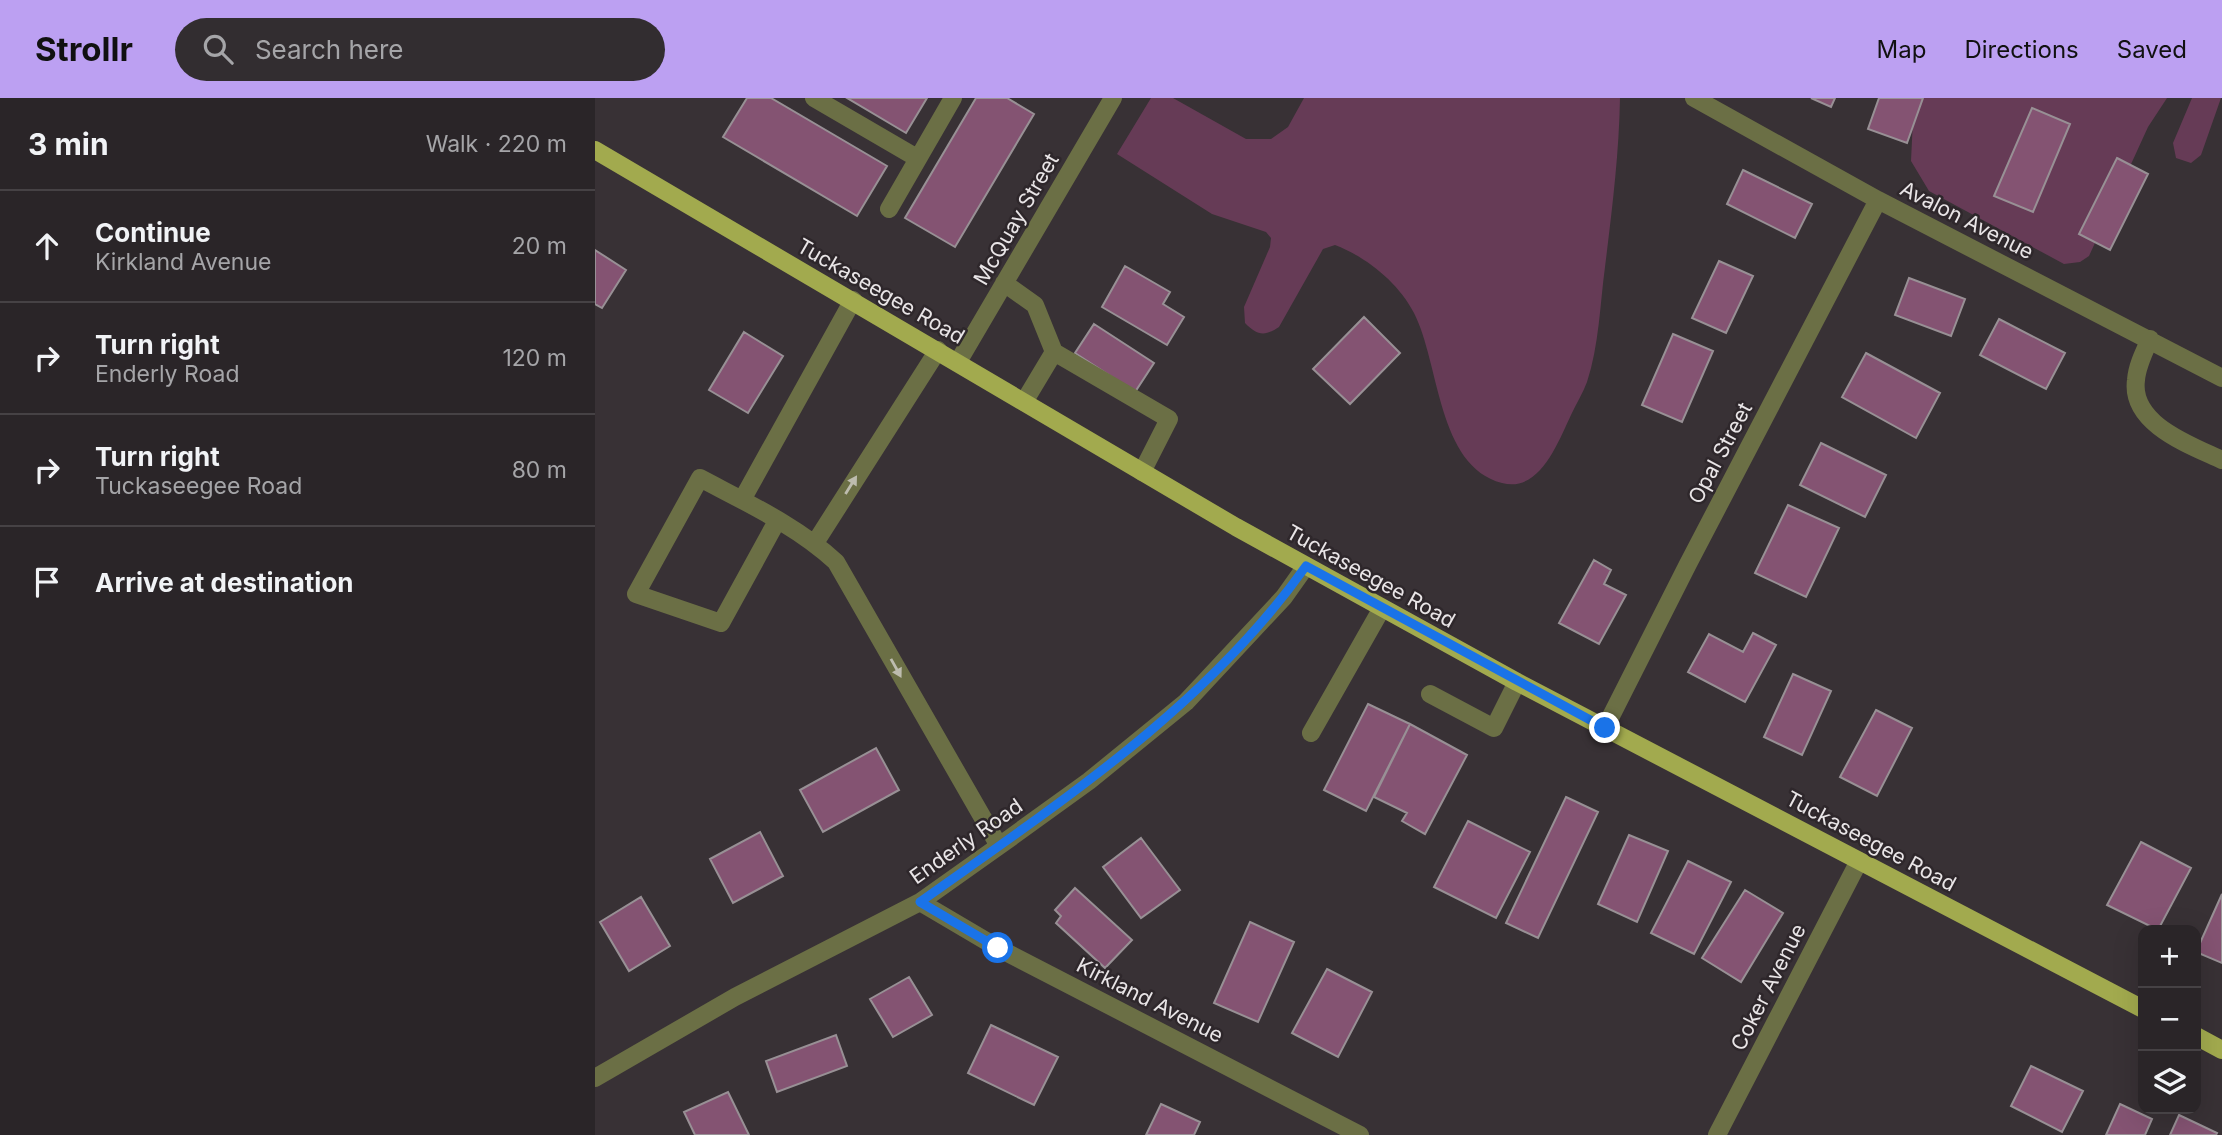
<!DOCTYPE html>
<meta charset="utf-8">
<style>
body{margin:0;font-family:Inter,sans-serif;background:#322d30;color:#f1f3f6}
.controls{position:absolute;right:21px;bottom:21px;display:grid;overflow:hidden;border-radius:14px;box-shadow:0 7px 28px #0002}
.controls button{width:63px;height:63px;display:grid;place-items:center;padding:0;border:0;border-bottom:2px solid #464245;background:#2a2528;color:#f1f3f6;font:35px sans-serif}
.stop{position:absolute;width:21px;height:21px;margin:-16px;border:5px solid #1a73e8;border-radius:50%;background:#fff}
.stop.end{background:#1a73e8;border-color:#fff;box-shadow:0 2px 7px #0008}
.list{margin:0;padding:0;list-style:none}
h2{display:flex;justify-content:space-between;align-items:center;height:91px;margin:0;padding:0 28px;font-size:30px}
h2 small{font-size:23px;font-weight:400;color:#a5a5a8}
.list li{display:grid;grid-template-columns:46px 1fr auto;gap:21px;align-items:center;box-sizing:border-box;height:112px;padding:0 28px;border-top:2px solid #464245}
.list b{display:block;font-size:26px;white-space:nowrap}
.list p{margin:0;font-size:23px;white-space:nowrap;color:#a5a5a8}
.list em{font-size:23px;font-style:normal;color:#a5a5a8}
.icon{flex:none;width:38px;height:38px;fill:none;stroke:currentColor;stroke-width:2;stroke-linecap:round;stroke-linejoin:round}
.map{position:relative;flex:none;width:1627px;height:1037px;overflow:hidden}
header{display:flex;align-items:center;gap:42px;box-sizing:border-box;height:98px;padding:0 35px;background:#bca0f2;color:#111}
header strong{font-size:33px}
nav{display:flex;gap:38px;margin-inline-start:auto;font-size:24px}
.search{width:490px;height:63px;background:#322d30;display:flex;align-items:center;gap:18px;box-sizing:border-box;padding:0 24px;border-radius:38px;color:#a5a5a8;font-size:26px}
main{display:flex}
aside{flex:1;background:#2a2528}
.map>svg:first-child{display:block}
.green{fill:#663b56}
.building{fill:#845372;stroke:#989095;stroke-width:2}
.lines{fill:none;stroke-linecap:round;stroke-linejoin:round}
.minor{stroke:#6b6f45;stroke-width:18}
.major{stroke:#a2aa4e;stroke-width:18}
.oneway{fill:#bdbcae}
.route{stroke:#1a73e8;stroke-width:9}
.labels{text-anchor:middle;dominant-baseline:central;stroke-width:5;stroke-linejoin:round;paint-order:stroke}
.street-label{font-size:21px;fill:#e9e5e7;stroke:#2e272b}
</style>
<header>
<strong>Strollr</strong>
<div class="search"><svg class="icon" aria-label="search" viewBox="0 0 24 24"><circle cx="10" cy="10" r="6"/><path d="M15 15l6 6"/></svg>Search here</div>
<nav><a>Map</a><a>Directions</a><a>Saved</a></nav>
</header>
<main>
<aside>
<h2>3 min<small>Walk · 220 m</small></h2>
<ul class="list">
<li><svg class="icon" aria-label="ahead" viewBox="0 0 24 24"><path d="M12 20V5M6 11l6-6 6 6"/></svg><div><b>Continue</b><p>Kirkland Avenue</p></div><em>20 m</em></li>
<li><svg class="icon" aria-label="right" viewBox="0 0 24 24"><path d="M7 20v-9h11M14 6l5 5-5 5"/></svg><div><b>Turn right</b><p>Enderly Road</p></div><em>120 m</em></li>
<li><svg class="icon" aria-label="right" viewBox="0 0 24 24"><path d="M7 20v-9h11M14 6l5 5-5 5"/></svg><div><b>Turn right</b><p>Tuckaseegee Road</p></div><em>80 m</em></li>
<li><svg class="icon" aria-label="arrive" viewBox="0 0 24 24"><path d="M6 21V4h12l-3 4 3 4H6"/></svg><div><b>Arrive at destination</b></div></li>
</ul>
</aside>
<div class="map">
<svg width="1627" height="1037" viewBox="0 0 1627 1037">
<rect width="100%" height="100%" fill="#383135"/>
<path class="green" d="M556,0H578L651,41H676L693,29L709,0H1025C1024,57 1017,112 1010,169C1005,206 1004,248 992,284C988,295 981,306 976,317C963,344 945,395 907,385C842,368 845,266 819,215C803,184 771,159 740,147L728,151L684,229C669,239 662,237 650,225L649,209L675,149L676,140L671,134L617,116L522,56Z
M1319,0H1572L1553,29L1494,158L1485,164L1469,166L1334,93L1316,63Z
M1597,0H1626L1606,57L1596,65L1581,60L1578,45Z"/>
<path class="building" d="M152,0H176L292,68L262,118L128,39Z
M252,0H332L311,35Z
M381,0H412L439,16L360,149L310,120Z
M1216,0H1240L1236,9Z
M1284,0H1328L1312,45L1273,31Z
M1437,10L1475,26L1438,114L1399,98Z
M1522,60L1553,76L1515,152L1484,136Z
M1148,72L1217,106L1200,140L1132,106Z
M0,152L31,172L7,210L0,206Z
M1124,163L1158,178L1131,235L1097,220Z
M530,168L575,194L568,206L589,219L572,247L507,209Z
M1314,180L1370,201L1356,238L1300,217Z
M769,219L805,255L755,306L718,271Z
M1404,221L1470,255L1451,291L1385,257Z
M499,226L559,265L540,294L480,255Z
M149,234L188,258L153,315L114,292Z
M1078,236L1118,253L1087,324L1047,307Z
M1271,255L1345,295L1321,340L1247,299Z
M1226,345L1291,377L1270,419L1205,387Z
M1193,407L1244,430L1211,499L1160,475Z
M999,462L1016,472L1009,486L1031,497L1004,546L964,525Z
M1158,535L1181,547L1150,604L1093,574L1114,536L1148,554Z
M1198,576L1236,593L1207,657L1169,639Z
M773,606L815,626L771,713L729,692Z
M1281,612L1317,630L1282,698L1245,679Z
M815,626L872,657L830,736L807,723L812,715L779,699Z
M281,650L304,692L228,734L205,692Z
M971,699L1003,714L943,840L911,825Z
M873,723L935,754L901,820L839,789Z
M165,734L188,778L138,805L115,761Z
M1034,737L1073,753L1042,824L1003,806Z
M546,740L585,792L546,820L508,769Z
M1546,744L1596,770L1563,832L1512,807Z
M1093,763L1136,784L1099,856L1056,835Z
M480,790L537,842L510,870L461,825L466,818L460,812Z
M1150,792L1188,815L1146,884L1107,860Z
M1627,796V865L1601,854Z
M46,799L75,848L34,873L5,824Z
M655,824L699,844L663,924L619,905Z
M732,871L777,894L743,959L697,935Z
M314,879L337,917L298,939L275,901Z
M396,927L463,959L439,1007L373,975Z
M241,937L252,968L182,994L171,963Z
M1436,968L1488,993L1467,1034L1416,1008Z
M133,994L154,1037H100L89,1014Z
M566,1006L605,1024L599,1037H551Z
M1525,1006L1557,1021L1550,1037H1511Z
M1584,1017L1622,1035L1621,1037H1575Z"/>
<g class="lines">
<path class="minor" d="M219,0L322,60
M1099,0L1283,102L1627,280
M294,111L358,0
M409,185L440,207L459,254
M1555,241C1549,254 1542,268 1541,282C1535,326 1595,347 1627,362
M363,264L518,0
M429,304L459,254L574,321L547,374
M147,402L258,202
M182,423L126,525L41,496L105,380C152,405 202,428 241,464L404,748
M220,445L343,252
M835,596L899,630L922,584
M1010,630L1093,466L1283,102
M716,635L787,510
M325,804L403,850L765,1037
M0,980L140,899L325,804L404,748L494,683L591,604L689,499L711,468
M1122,1037L1264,763"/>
<path class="major" d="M0,52L641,429L922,584L1548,911
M1601,938L1627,952"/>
</g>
<defs><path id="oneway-solid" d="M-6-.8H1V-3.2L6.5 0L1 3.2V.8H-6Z" transform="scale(1.75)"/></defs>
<g class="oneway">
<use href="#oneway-solid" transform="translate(256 387) rotate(-58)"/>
<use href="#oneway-solid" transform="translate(301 570) rotate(61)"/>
</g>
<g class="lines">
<path class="route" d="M403,850L325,804C464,705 611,609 711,468L1010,630"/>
</g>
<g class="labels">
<g class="street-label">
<text transform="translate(421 121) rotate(-60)">McQuay Street</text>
<text transform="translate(1372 122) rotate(27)">Avalon Avenue</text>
<text transform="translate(286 193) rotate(30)">Tuckaseegee Road</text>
<text transform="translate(1125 355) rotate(-62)">Opal Street</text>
<text transform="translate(776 478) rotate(29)">Tuckaseegee Road</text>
<text transform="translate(371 743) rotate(-35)">Enderly Road</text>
<text transform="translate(1276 743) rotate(28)">Tuckaseegee Road</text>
<text transform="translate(1173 889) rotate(-63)">Coker Avenue</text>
<text transform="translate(555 902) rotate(27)">Kirkland Avenue</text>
</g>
</g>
</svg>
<div class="controls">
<button>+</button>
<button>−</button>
<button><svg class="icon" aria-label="layers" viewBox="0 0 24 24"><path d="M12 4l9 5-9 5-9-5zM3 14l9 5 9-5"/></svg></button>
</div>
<div class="stop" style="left:403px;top:850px"></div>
<div class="stop end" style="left:1010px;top:630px"></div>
</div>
</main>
